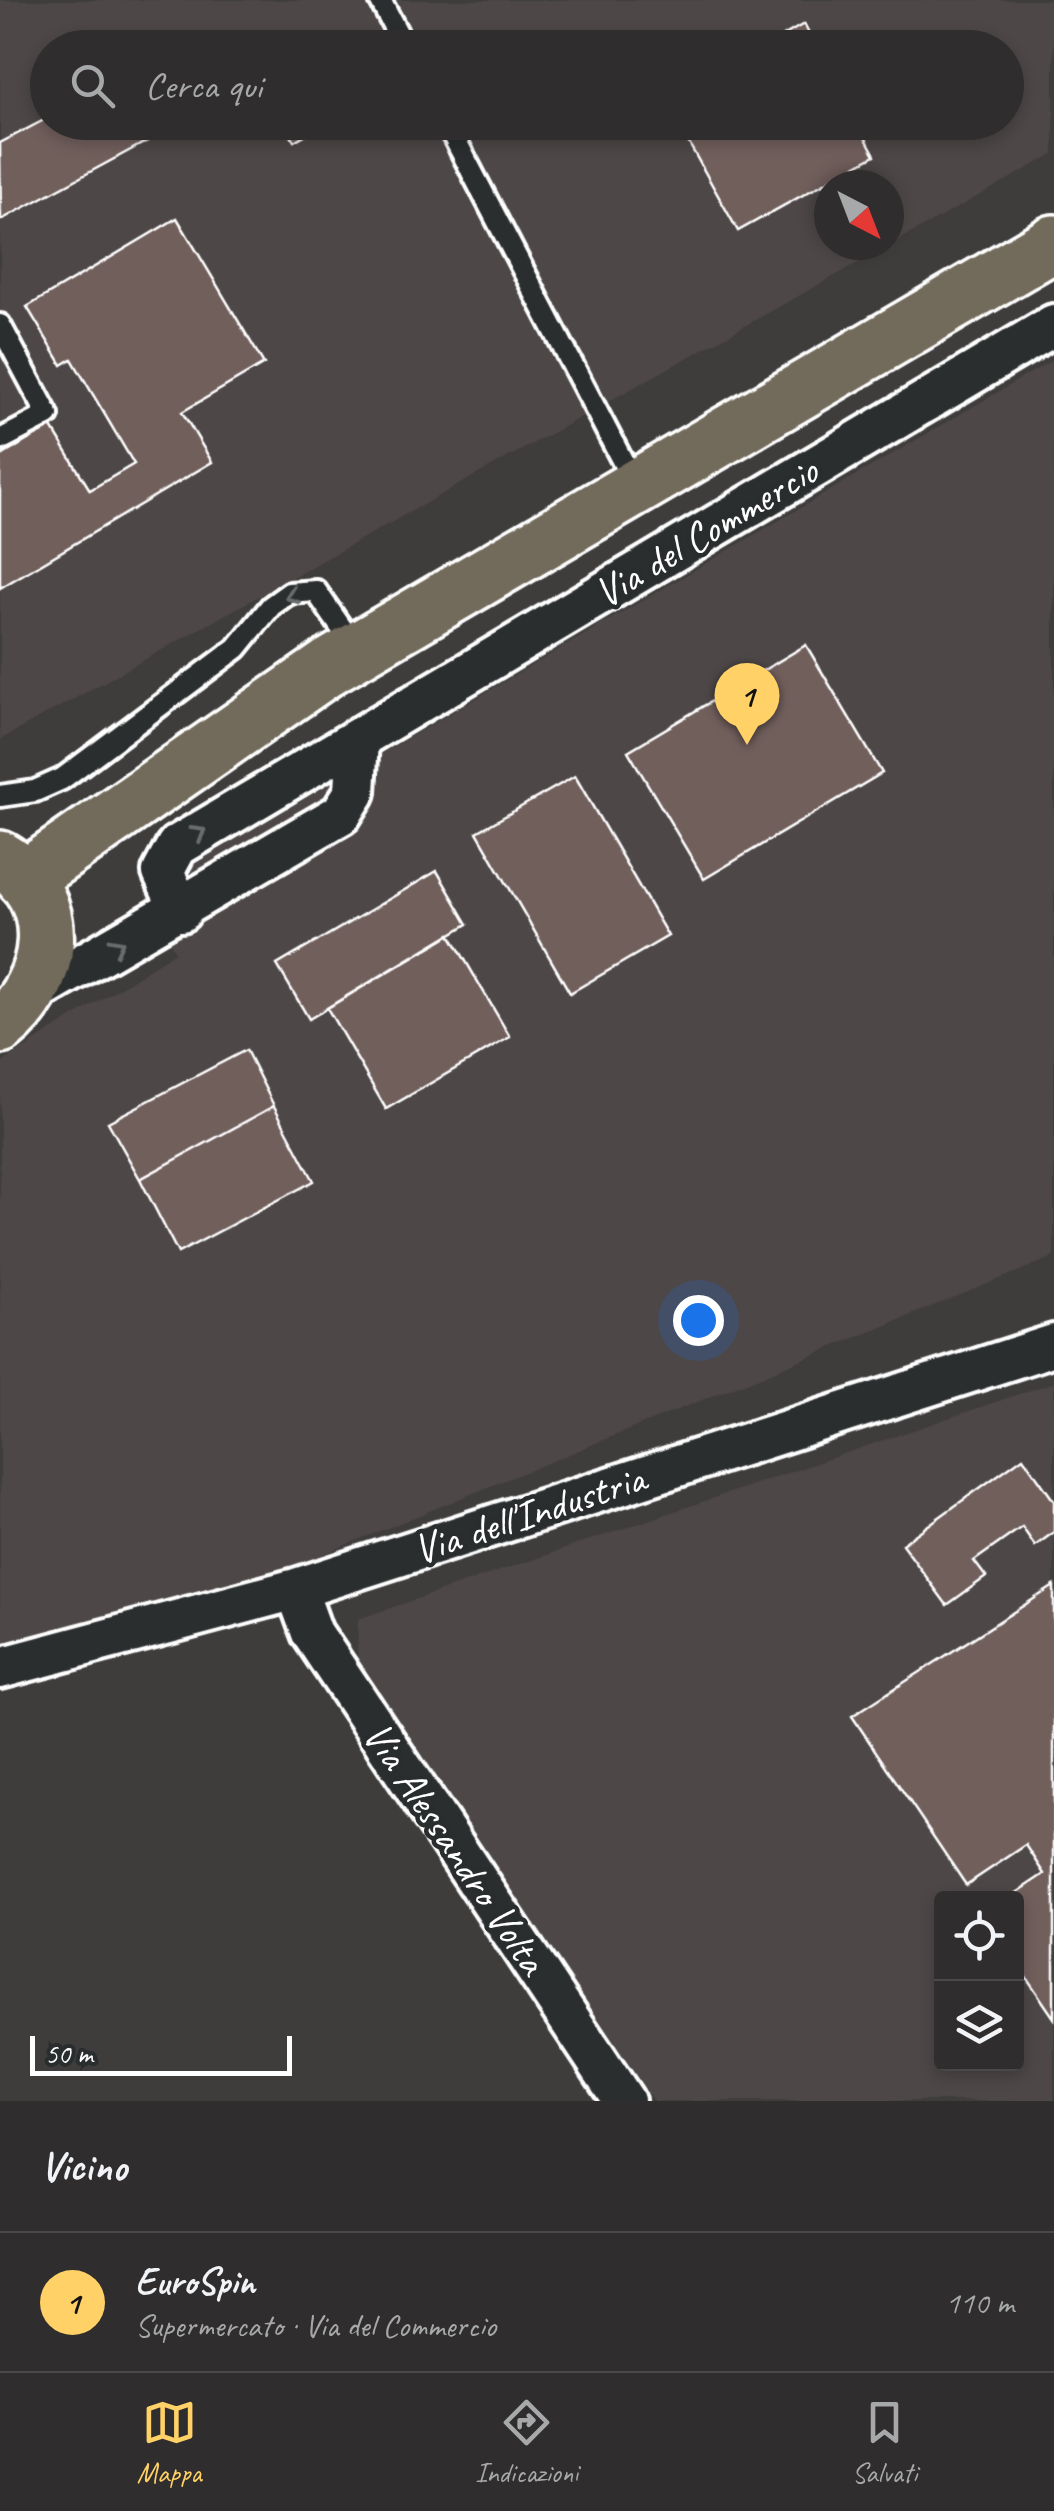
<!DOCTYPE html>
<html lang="it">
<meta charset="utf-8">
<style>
body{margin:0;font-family:Caveat,sans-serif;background:#3b3939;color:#f1f3f6}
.controls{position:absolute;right:30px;bottom:30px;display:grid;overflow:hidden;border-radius:10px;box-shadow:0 5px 15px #0003}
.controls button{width:90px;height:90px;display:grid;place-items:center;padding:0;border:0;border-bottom:2px solid #4a4949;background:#2f2d2d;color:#f1f3f6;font:50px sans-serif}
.compass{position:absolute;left:814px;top:170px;width:90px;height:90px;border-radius:50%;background:#2f2d2d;box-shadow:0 5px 15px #0003;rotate:138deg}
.scale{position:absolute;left:30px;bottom:25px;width:262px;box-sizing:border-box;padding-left:10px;border:5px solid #fff;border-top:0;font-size:28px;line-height:35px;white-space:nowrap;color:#fff;-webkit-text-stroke:8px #2a2d2e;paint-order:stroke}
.you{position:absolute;left:698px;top:1320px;width:35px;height:35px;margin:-25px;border:8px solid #fff;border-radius:50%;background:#1a73e8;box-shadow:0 0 0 15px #1a73e833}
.badge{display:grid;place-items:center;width:65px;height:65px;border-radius:50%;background:#ffd166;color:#111;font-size:32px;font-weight:700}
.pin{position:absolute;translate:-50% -82px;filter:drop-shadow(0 2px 5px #0008)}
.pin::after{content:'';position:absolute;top:52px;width:35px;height:30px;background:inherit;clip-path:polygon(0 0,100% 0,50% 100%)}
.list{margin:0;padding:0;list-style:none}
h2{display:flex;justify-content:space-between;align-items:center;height:130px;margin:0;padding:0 40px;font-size:42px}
h2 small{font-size:32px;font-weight:400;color:#a7a8aa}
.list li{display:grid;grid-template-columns:65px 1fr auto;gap:30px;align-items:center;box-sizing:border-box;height:140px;padding:0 40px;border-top:2px solid #4a4949}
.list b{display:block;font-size:38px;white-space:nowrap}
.list p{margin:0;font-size:32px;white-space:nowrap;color:#a7a8aa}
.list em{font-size:32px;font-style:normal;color:#a7a8aa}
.icon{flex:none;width:55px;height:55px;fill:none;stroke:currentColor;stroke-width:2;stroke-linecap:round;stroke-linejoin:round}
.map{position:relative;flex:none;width:1054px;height:2101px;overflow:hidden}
.search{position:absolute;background:#2f2d2d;box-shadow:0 5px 15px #0003;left:30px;right:30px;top:30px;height:110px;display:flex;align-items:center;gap:25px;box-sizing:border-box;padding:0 35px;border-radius:55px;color:#a7a8aa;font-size:38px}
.sheet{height:270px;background:#2f2d2d}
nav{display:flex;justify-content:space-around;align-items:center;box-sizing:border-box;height:140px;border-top:2px solid #4a4949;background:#2f2d2d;font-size:28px;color:#a7a8aa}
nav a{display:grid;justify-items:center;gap:5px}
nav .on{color:#ffd166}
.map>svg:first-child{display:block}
.built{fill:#4e4646;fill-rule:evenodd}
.building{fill:#715f5c;stroke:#fff;stroke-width:2.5}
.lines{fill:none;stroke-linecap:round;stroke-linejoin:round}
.service-casing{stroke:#fff;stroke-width:28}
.minor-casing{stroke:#fff;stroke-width:48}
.primary-casing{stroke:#fff;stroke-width:62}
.service{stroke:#2a2d2e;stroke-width:20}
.minor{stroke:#2a2d2e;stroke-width:40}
.primary{stroke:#726b5a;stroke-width:55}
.oneway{stroke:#6a6c6d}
.labels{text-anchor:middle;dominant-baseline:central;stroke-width:9;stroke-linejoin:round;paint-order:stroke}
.street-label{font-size:42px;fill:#fff;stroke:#2a2d2e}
</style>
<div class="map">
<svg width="1054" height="2101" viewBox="0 0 1054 2101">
<rect width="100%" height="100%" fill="#3f3c3c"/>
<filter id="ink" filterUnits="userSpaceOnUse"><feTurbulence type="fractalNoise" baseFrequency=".01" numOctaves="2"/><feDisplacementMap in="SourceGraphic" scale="20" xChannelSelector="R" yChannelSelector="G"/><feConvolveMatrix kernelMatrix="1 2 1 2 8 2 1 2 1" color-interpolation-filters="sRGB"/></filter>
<g filter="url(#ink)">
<path class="built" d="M0,0H1054V154L0,740ZM48,48H1006V122H48ZM829,185H889V245H829Z
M1054,359V1257L223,1595L0,1649V1064L175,952L144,893Z
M1054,1382V2101H654L357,1666L358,1619ZM942,1898H1016V2064H942Z"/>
<path class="building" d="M804,24L816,48H762Z
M48,118V122H159L164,132L1,220L0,143Z
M283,122H327L294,141Z
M679,122H718L687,140Z
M718,122H857L875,155L738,231L687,140Z
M177,218L264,364L182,412L212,462L0,588V457L51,426L90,490L134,464L72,359L62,365L27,307Z
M806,645L882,773L704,879L628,751Z
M575,776L668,936L570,993L477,832Z
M437,871L468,924L309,1019L277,965Z
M450,934L510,1037L386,1109L327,1008Z
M246,1050L274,1106L140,1179L108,1122Z
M274,1106L314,1181L178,1253L140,1179Z
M1023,1457L1054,1501V1532L1035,1546L1022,1527L974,1561L986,1577L947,1605L902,1544Z
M1054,1586V2018L1016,1962V1898H1009L1045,1874L1026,1845L966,1885L852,1716Z"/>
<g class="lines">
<defs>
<path id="service" d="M380,0L405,48
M446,122L635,485
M0,325L48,415L0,440
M0,796L35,791L62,779L237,648L271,606L289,593L316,591L356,649"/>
<path id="minor" d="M181,911L163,872L177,846L1054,325
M32,994L341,814L355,792L358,739
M296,1589L312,1633L624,2101
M0,1668L296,1589L1054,1345"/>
<path id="primary" d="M0,859C67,898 54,984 0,1026
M24,879L329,667L1054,243"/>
</defs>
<use href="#service" class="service-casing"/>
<use href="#minor" class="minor-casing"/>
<use href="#primary" class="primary-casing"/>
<use href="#service" class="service"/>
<use href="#minor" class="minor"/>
<use href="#primary" class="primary"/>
</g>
<defs><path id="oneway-chevron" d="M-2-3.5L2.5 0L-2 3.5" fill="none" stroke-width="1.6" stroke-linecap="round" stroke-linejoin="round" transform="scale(2.5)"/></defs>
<g class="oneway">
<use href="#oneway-chevron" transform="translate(292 596) rotate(160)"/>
<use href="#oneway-chevron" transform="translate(199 833) rotate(-31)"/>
<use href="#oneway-chevron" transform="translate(117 945) rotate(-28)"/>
</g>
</g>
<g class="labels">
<g class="street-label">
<text transform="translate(706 532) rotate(-31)">Via del Commercio</text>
<text transform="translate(529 1514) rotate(-18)">Via dell'Industria</text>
<text transform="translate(455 1848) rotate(56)">Via Alessandro Volta</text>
</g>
</g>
</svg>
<div class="controls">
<button><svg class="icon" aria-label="locate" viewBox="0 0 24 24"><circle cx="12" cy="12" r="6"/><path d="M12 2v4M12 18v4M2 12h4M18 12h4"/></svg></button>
<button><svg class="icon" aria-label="layers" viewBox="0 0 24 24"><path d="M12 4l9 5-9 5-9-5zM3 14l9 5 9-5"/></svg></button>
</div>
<svg class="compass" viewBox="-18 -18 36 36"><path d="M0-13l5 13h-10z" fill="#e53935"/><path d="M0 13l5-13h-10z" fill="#a7a8aa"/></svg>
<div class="scale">50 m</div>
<div class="you"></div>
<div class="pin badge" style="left:747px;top:745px">1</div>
<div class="search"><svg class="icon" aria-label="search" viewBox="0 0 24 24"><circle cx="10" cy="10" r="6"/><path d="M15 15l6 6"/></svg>Cerca qui</div>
</div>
<section class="sheet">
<h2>Vicino<small></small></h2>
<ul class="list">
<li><span class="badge">1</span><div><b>EuroSpin</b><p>Supermercato · Via del Commercio</p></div><em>110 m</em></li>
</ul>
</section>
<nav>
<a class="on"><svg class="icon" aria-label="map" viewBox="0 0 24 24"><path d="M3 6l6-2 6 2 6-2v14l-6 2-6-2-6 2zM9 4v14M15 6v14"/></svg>Mappa</a>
<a><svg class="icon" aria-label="directions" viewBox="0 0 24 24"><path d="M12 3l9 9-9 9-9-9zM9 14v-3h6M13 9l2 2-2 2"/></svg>Indicazioni</a>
<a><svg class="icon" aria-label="saved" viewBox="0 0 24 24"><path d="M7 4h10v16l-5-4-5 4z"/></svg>Salvati</a>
</nav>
